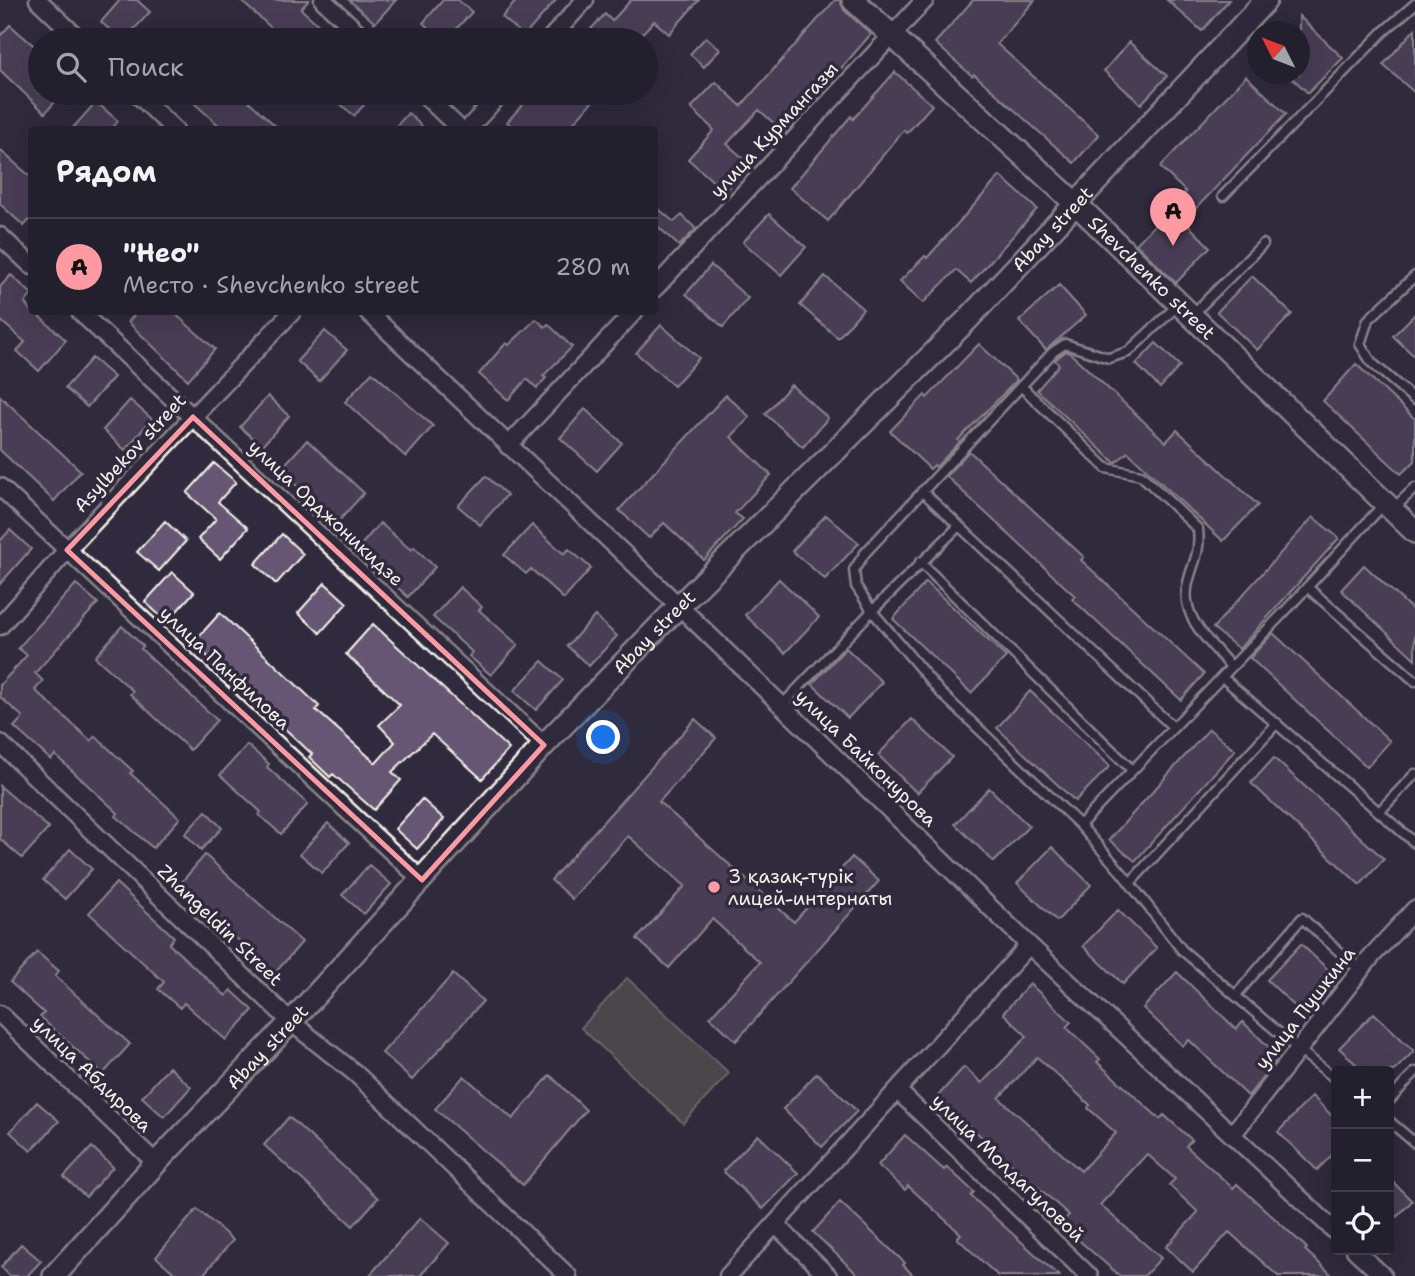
<!DOCTYPE html>
<html lang="ru">
<meta charset="utf-8">
<style>
body{margin:0;font-family:"Shantell Sans",sans-serif;background:#2b2836;color:#f1f3f6}
.controls{position:absolute;right:21px;bottom:21px;display:grid;overflow:hidden;border-radius:7px;box-shadow:0 7px 28px #0002}
.controls button{width:63px;height:63px;display:grid;place-items:center;padding:0;border:0;border-bottom:2px solid #403e4a;background:#23202e;color:#f1f3f6;font:35px sans-serif}
.compass{position:absolute;left:1247px;top:21px;width:63px;height:63px;border-radius:50%;background:#23202e;box-shadow:0 7px 28px #0002;rotate:312deg}
.you{position:absolute;left:604px;top:738px;width:24px;height:24px;margin:-18px;border:5px solid #fff;border-radius:50%;background:#1a73e8;box-shadow:0 0 0 10px #1a73e833}
.badge{display:grid;place-items:center;width:46px;height:46px;border-radius:50%;background:#ff9aa2;color:#111;font-size:23px;font-weight:700}
.pin{position:absolute;translate:-50% -58px;filter:drop-shadow(0 2px 4px #0008)}
.pin::after{content:'';position:absolute;top:37px;width:24px;height:21px;background:inherit;clip-path:polygon(0 0,100% 0,50% 100%)}
.list{margin:0;padding:0;list-style:none}
h2{display:flex;justify-content:space-between;align-items:center;height:91px;margin:0;padding:0 28px;font-size:30px}
h2 small{font-size:23px;font-weight:400;color:#a3a3aa}
.list li{display:grid;grid-template-columns:46px 1fr auto;gap:21px;align-items:center;box-sizing:border-box;height:98px;padding:0 28px;border-top:2px solid #403e4a}
.list b{display:block;font-size:26px;white-space:nowrap}
.list p{margin:0;font-size:23px;white-space:nowrap;color:#a3a3aa}
.list em{font-size:23px;font-style:normal;color:#a3a3aa}
.icon{flex:none;width:38px;height:38px;fill:none;stroke:currentColor;stroke-width:2;stroke-linecap:round;stroke-linejoin:round}
.map{position:relative;flex:none;width:1415px;height:1276px;overflow:hidden}
.search{position:absolute;background:#23202e;box-shadow:0 7px 28px #0002;left:28px;top:28px;width:630px;height:77px;display:flex;align-items:center;gap:18px;box-sizing:border-box;padding:0 24px;border-radius:38px;color:#a3a3aa;font-size:26px}
.panel{position:absolute;background:#23202e;box-shadow:0 7px 28px #0002;left:28px;top:126px;width:630px;height:189px;border-radius:7px}
.map>svg:first-child{display:block}
.green{fill:#676b5c;stroke:#aeaea2;stroke-width:2}
.building{fill:#665773;stroke:#f4f1e8;stroke-width:2;fill-rule:evenodd}
.lines{fill:none;stroke-linecap:round;stroke-linejoin:round}
.lane-casing{stroke:#f4f1e8;stroke-width:13}
.street-casing{stroke:#f4f1e8;stroke-width:21}
.secondary-casing{stroke:#f4f1e8;stroke-width:26}
.lane{stroke:#2f2a3d;stroke-width:8}
.street{stroke:#2f2a3d;stroke-width:16}
.secondary{stroke:#2f2a3d;stroke-width:21}
.marked{fill:none;stroke:#ff9aa2;stroke-width:5;stroke-linejoin:round}
.poi-dot{fill:#ff9aa2;stroke:#2f2a3d;stroke-width:2.5}
.labels{text-anchor:middle;dominant-baseline:central;stroke-width:7;stroke-linejoin:round;paint-order:stroke}
.street-label{font-size:19px;fill:#f4f1e8;stroke:#2f2a3d}
.poi-label{font-size:19px;fill:#f4f1e8;stroke:#2f2a3d;text-anchor:start}
</style>
<div class="map">
<svg width="1415" height="1276" viewBox="0 0 1415 1276">
<rect width="100%" height="100%" fill="#2f2a3d"/>
<filter id="ink" filterUnits="userSpaceOnUse"><feTurbulence type="fractalNoise" baseFrequency=".0143" numOctaves="2"/><feDisplacementMap in="SourceGraphic" scale="14" xChannelSelector="R" yChannelSelector="G"/><feConvolveMatrix kernelMatrix="1 2 1 2 8 2 1 2 1" color-interpolation-filters="sRGB"/></filter>
<g filter="url(#ink)">
<path class="green" d="M627,978L729,1073L683,1123L581,1028Z"/>
<path class="building" d="M120,0H137L150,12L124,40H121L101,22Z
M240,0H309L301,9L335,40H285Z
M349,0H396L375,23Z
M443,0H458L472,12L446,40H442L423,23Z
M517,0H556L524,36L502,17Z
M631,0H699L669,34L654,21L636,40H604L591,29L605,14L612,21Z
M835,0H840L844,10L871,34L785,133L759,110L727,144L750,164L725,192L688,159L714,130L691,108L716,82L741,106Z
M973,0H1035L997,44L1099,135L1074,163L974,74L972,76L935,43Z
M1167,0H1229L1202,31Z
M1299,16L1343,58L1308,93L1288,74H1299Z
M10,25L40,51V93H63L45,113L0,70V36Z
M1415,29V93L1383,65Z
M706,37L720,49L704,67L690,54Z
M1129,42L1167,76L1141,104L1104,71Z
M895,72L932,105L907,133L904,130L828,221L790,188L851,116L853,119Z
M1246,76L1286,114L1184,221L1210,247L1176,283L1136,244L1186,192L1160,167Z
M183,93H240L280,130H224Z
M328,93H375L354,116Z
M533,93H600L567,130H516L507,122Z
M96,102L118,121L111,130H71Z
M408,113L426,130H393Z
M0,150L32,178V217L24,226L0,204Z
M1000,176L1037,209L971,283L956,270L923,303L900,281L925,256L927,258Z
M654,205L674,222L682,215L696,229L679,246L654,223Z
M769,214L806,247L781,275L743,242Z
M711,265L748,298L723,327L686,294Z
M11,275L32,294L25,303L32,312H34L66,340L39,371L17,351L25,342L0,320V287Z
M825,276L863,309L838,338L800,305Z
M1252,276L1292,314L1257,350L1217,312Z
M1059,285L1086,315L1046,350L1019,321Z
M137,312H173L215,349L188,380L128,322Z
M1415,314V357L1393,336Z
M536,319L545,327L548,324L572,347L543,376L546,378L537,388L527,379L508,400L479,374L506,343L509,345Z
M661,325L699,358L674,386L636,353Z
M325,331L347,350L319,381L297,361Z
M1156,343L1180,366L1160,388L1136,364Z
M979,344L1017,380L958,440L960,442L936,467L934,465L930,469L890,431L925,395L927,398Z
M1066,351L1070,353L1166,442L1177,430L1258,505L1223,541L1128,452L1115,463L1037,390L1059,365L1055,360Z
M92,358L114,377L87,407L65,388Z
M1356,364L1415,419V461L1401,474L1323,401Z
M372,372L433,426L406,457L345,402Z
M791,385L828,418L803,447L765,414Z
M726,395L750,417L731,437L771,475L735,513L743,519L704,560L664,523L649,538L619,510Z
M0,396L81,471L54,501L0,450Z
M268,396L289,416L262,446L240,427Z
M130,400L152,419L125,450L103,430Z
M585,409L622,443L597,471L560,438Z
M307,440L364,493L337,523L280,470Z
M969,451L1084,557L1081,560L1204,674L1181,700L1072,599L1075,596L946,476Z
M214,463L236,482L218,502L248,528L220,559L198,539L216,519L187,493Z
M486,476L507,495L480,525L458,506Z
M826,515L859,543L825,579L792,551Z
M1313,517L1339,538L1239,649L1213,628Z
M165,521L186,541L159,571L137,552Z
M380,523L411,550L414,547L435,567L408,597L378,569L375,573L354,553Z
M532,525L564,554L569,549L591,568L564,599L531,569L526,574L504,555Z
M10,530L31,549L0,584V541Z
M282,534L303,554L276,584L255,564Z
M1364,565L1415,612V659L1341,590Z
M172,572L194,592L167,622L145,602Z
M779,579L819,617L785,653L745,615Z
M926,582L1006,657L971,693L893,619Z
M325,583L347,603L320,633L298,613Z
M76,584L98,603L35,673L43,681L35,690L91,741L95,736L133,771L130,773L180,818L153,848L116,816L118,813L55,755L51,760L14,727L23,717L0,697V685L27,655L18,648Z
M460,587L482,607L479,610L518,645L491,675L469,656L472,652L433,617Z
M220,613L319,706L316,710L376,763L395,742L379,725L400,705L346,654L373,624L509,749L482,779L432,734L392,772L401,780L374,810L333,774L330,777L309,757L312,754L193,643Z
M595,616L617,636L589,666L567,646Z
M122,626L143,646L141,649L217,720L190,750L130,694L133,691L95,657Z
M1273,633L1390,741L1367,767L1250,658Z
M846,648L882,682L848,718L812,684Z
M542,661L563,680L536,710L514,691Z
M1030,691L1110,766L1075,801L997,728Z
M695,719L716,738L659,802L794,922L852,857L879,881L736,1041L710,1017L760,962L712,919L669,968L637,939L685,886L628,836L572,899L551,880Z
M912,719L952,757L917,793L878,755Z
M1209,729L1235,750L1135,861L1109,840Z
M247,745L269,764L267,767L308,804L281,834L259,815L261,812L220,775Z
M1274,758L1384,859L1360,885L1251,783Z
M0,786L49,828L22,858L0,839Z
M989,788L1029,826L994,862L955,824Z
M422,799L444,819L417,849L395,829Z
M206,811L222,828L201,850L185,834Z
M328,823L349,843L322,873L300,854Z
M1052,847L1091,885L1057,921L1017,883Z
M70,849L92,869L65,899L43,880Z
M205,855L302,942L275,973L178,886Z
M369,865L391,884L364,914L342,895Z
M116,883L174,937L169,944L226,996L231,990L253,1010L226,1040L184,1003L180,1008L158,989L164,982L89,913Z
M1118,910L1157,948L1123,984L1083,946Z
M1301,944L1339,980L1307,1018L1267,980Z
M37,952L59,971L55,976L130,1044L103,1074L40,1017L44,1013L10,982Z
M1177,972L1236,1029L1243,1022L1279,1057L1248,1096L1189,1040L1183,1046L1143,1008Z
M453,974L483,1001L412,1080L382,1053Z
M1030,984L1071,1022L1066,1027L1100,1059L1097,1062L1160,1119L1164,1115L1192,1140L1186,1146L1233,1188L1237,1184L1307,1248L1305,1250L1333,1276H1278L1229,1232L1193,1272L1166,1247L1198,1212L1169,1185L1175,1179L1147,1154L1100,1205L1161,1258L1144,1276H1120L1060,1224L1069,1215L937,1097L964,1067L982,1083L1027,1036L1003,1013ZM1037,1057L1090,1105L1088,1108L1116,1133L1081,1171L999,1098Z
M1374,1013L1414,1051L1394,1071H1363L1339,1048Z
M169,1067L191,1087L164,1117L142,1097Z
M817,1073L857,1111L822,1147L783,1109Z
M550,1075L586,1110L523,1185L435,1109L464,1076L513,1119Z
M1312,1096L1336,1120V1151L1317,1170L1278,1132Z
M37,1102L59,1121L31,1151L10,1132Z
M289,1117L378,1198L353,1226L264,1145Z
M758,1135L798,1173L763,1209L723,1171Z
M905,1135L944,1170L947,1167L974,1192L971,1196L1059,1276H998L957,1238L961,1234L908,1186L905,1190L878,1165Z
M92,1147L113,1167L86,1197L64,1177Z
M1389,1178L1412,1201L1389,1225Z
M840,1202L905,1263L903,1265L914,1276H859L813,1232Z
M197,1209L233,1240L202,1276H178L156,1257Z
M420,1218L449,1243L420,1276H369Z
M21,1244L41,1261L27,1276H10L1,1267Z"/>
<g class="lines">
<defs>
<path id="lane" d="M1223,196L1383,32L1415,4
M1415,276L1368,320L1360,344L1372,363L1415,400
M1179,304L1128,352L1109,358L1065,344L1053,352L865,553L854,570L856,586L872,611L940,692L1080,825L1122,873L1182,950L1299,1050L1336,1079
M1193,314L1263,244
M1021,386L1106,468L1141,475L1198,529C1201,556 1191,564 1187,588C1182,620 1213,645 1231,667
M922,491L1173,727
M1394,508L1415,488
M920,562L1132,770
M1307,587L1415,681
M1222,677L1415,843
M782,705L872,611L959,526
M1379,812L1415,774
M1080,825L1288,608L1384,504
M1130,883L1277,723
M1236,995L1302,918L1361,971
M1389,1101L1415,1072
M1389,1121L1415,1143"/>
<path id="street" d="M38,0L80,40
M323,0L366,40
M549,40L585,0
M136,93L175,130
M422,93L461,130
M467,130L501,93
M0,236L32,266
M654,289L925,0
M80,312L544,745
M368,312L679,606L1029,945L1336,1232
M508,446L634,312
M0,487L422,880
M0,626L67,550L292,312
M0,743L291,1022L355,1073L568,1276
M0,1014L156,1163
M898,1091L1089,1276
M1232,1135L1370,958L1415,909
M776,1225L828,1276
M1355,1250L1383,1276
M728,1276L1029,945"/>
<g id="secondary">
<path id="s1" d="M853,0L1075,203L1415,532"/>
<path id="s2" d="M54,1276L156,1163L291,1022L544,745L679,606L967,320L1266,0"/>
</g>
</defs>
<use href="#lane" class="lane-casing"/>
<use href="#street" class="street-casing"/>
<use href="#secondary" class="secondary-casing"/>
<use href="#lane" class="lane"/>
<use href="#street" class="street"/>
<use href="#secondary" class="secondary"/>
</g>
</g>
<path d="M0 0H1415V1276H0ZM193,417L544,745L422,880L67,550Z" fill="#2f2a3d" fill-opacity=".55" fill-rule="evenodd"/>
<path class="marked" d="M193,417L544,745L422,880L67,550Z"/>
<circle class="poi-dot" cx="714" cy="887" r="7"/>
<g class="labels">
<g class="street-label">
<text transform="translate(774 130) rotate(-47)">улица Курмангазы</text>
<text stroke="none"><textPath href="#s2" startOffset="1447">Abay street</textPath></text>
<text stroke="none"><textPath href="#s1" startOffset="408">Shevchenko street</textPath></text>
<text transform="translate(130 453) rotate(-47)">Asylbekov street</text>
<text transform="translate(326 513) rotate(43)">улица Орджоникидзе</text>
<text stroke="none"><textPath href="#s2" startOffset="880">Abay street</textPath></text>
<text transform="translate(225 668) rotate(43)">улица Панфилова</text>
<text transform="translate(866 758) rotate(44)">улица Байконурова</text>
<text transform="translate(220 925) rotate(44)">Zhangeldin Street</text>
<text transform="translate(1305 1008) rotate(-52)">улица Пушкина</text>
<text stroke="none"><textPath href="#s2" startOffset="313">Abay street</textPath></text>
<text transform="translate(92 1074) rotate(44)">улица Абдирова</text>
<text transform="translate(1008 1168) rotate(44)">улица Молдагуловой</text>
</g>
<g class="poi-label">
<text x="728" y="876">3 қазақ-түрік<tspan x="728" dy="22">лицей-интернаты</tspan></text>
</g>
</g>
</svg>
<div class="controls">
<button>+</button>
<button>−</button>
<button><svg class="icon" aria-label="locate" viewBox="0 0 24 24"><circle cx="12" cy="12" r="6"/><path d="M12 2v4M12 18v4M2 12h4M18 12h4"/></svg></button>
</div>
<svg class="compass" viewBox="-18 -18 36 36"><path d="M0-13l5 13h-10z" fill="#e53935"/><path d="M0 13l5-13h-10z" fill="#a3a3aa"/></svg>
<div class="you"></div>
<div class="pin badge" style="left:1173px;top:246px">A</div>
<div class="search"><svg class="icon" aria-label="search" viewBox="0 0 24 24"><circle cx="10" cy="10" r="6"/><path d="M15 15l6 6"/></svg>Поиск</div>
<section class="panel">
<h2>Рядом<small></small></h2>
<ul class="list">
<li><span class="badge">A</span><div><b>&quot;Нео&quot;</b><p>Место · Shevchenko street</p></div><em>280 m</em></li>
</ul>
</section>
</div>
